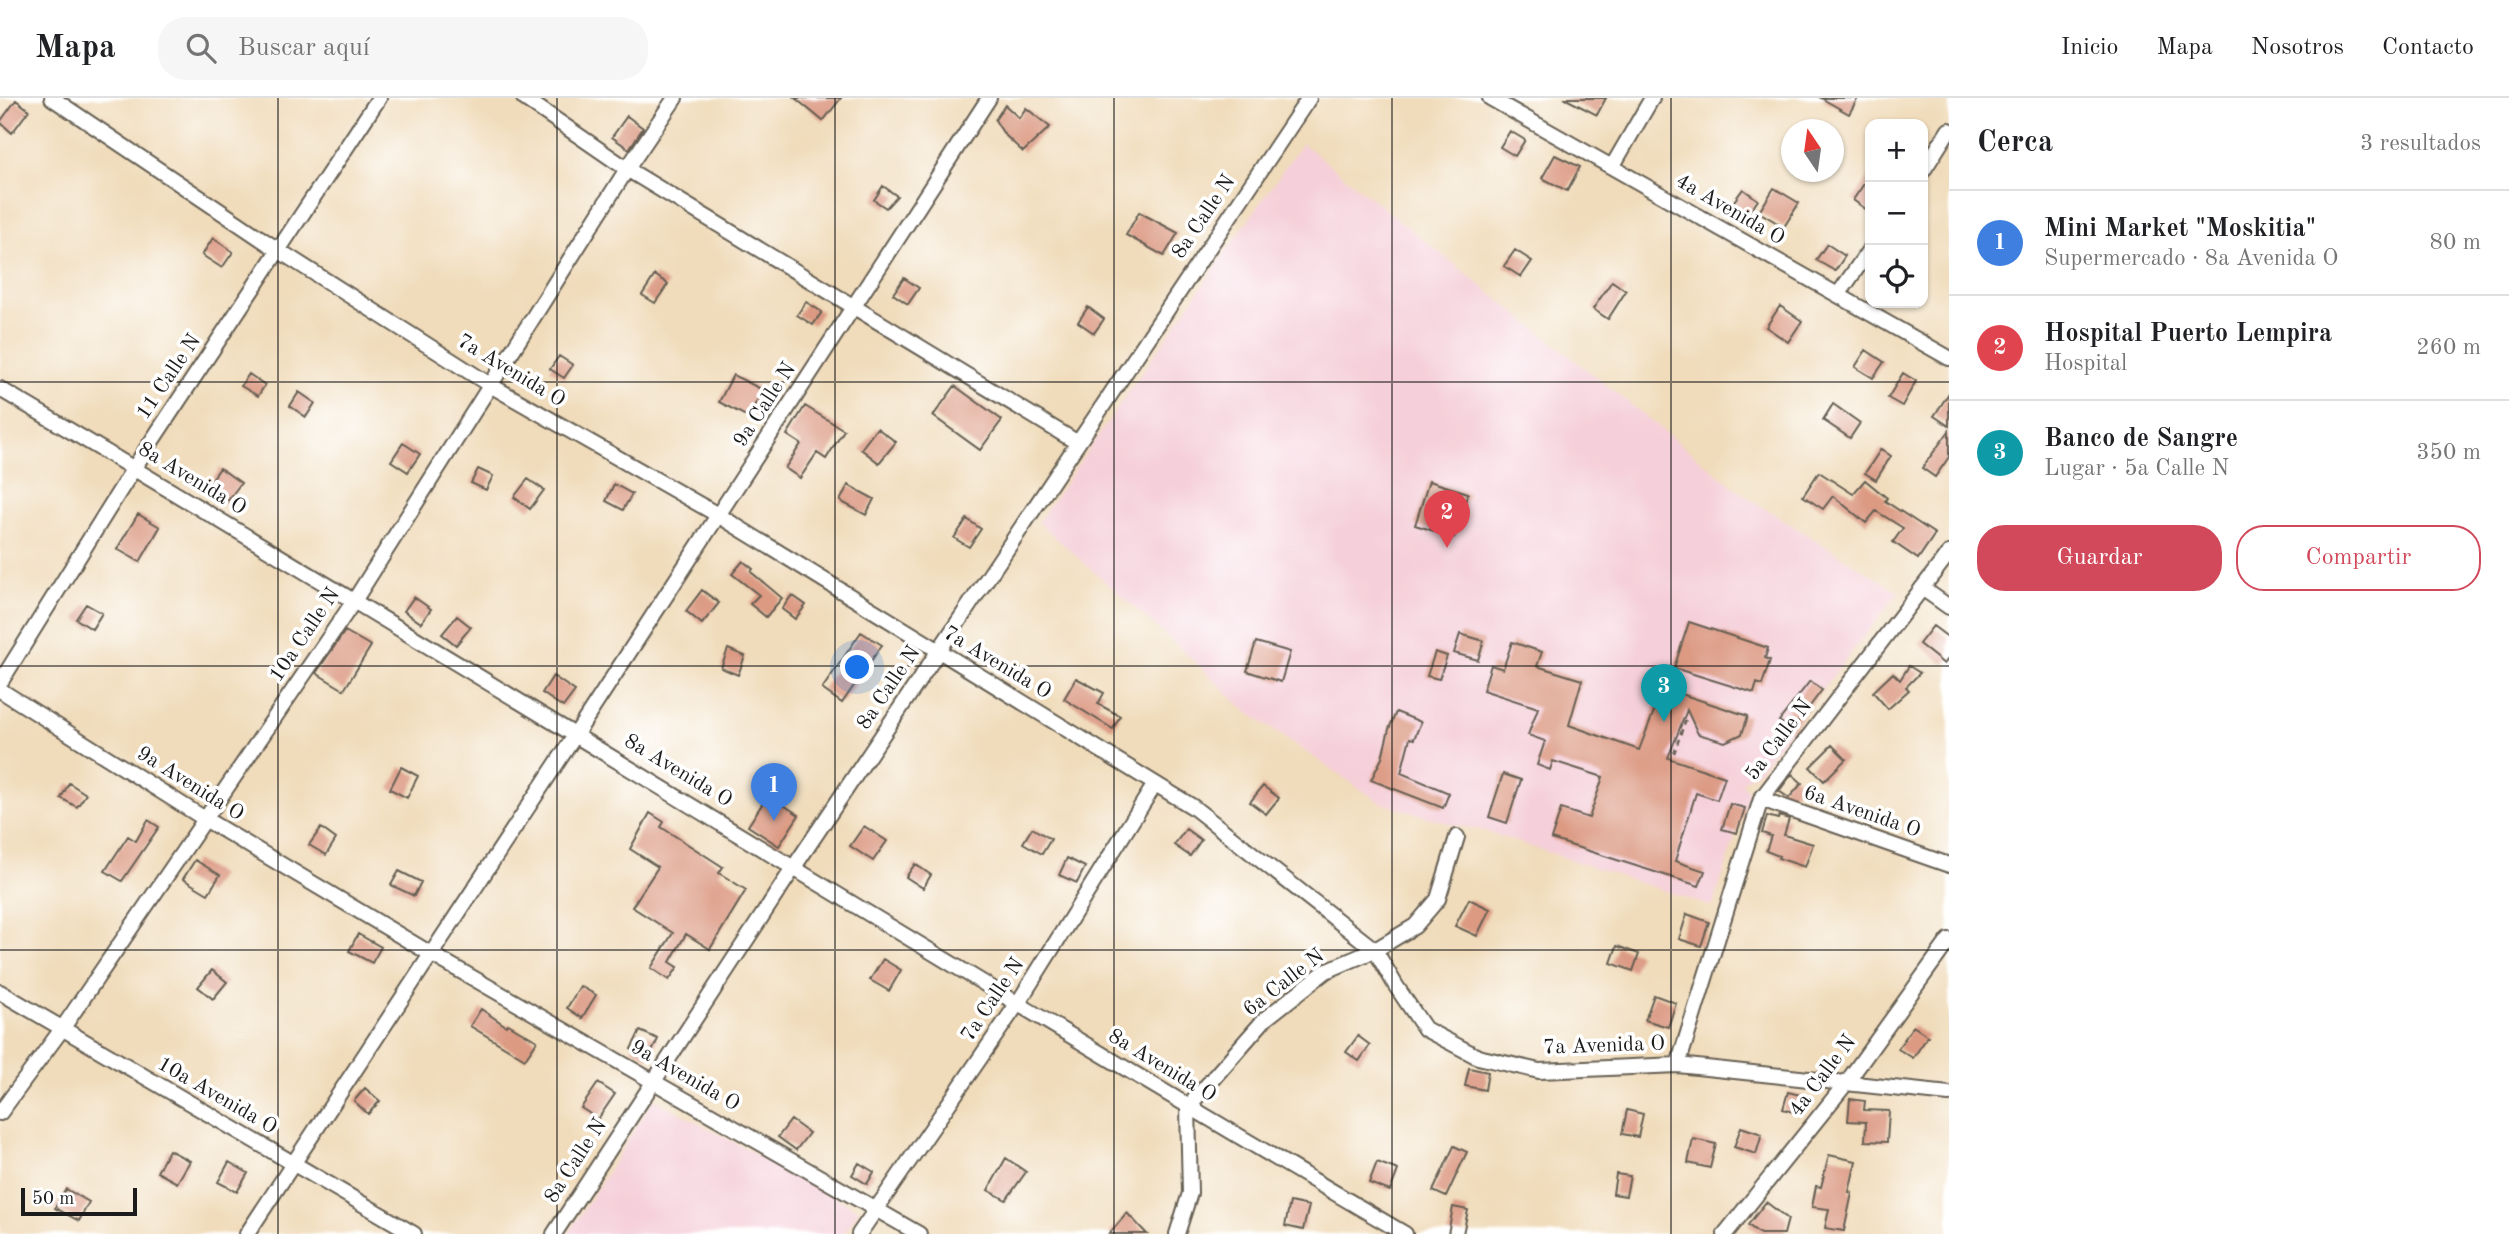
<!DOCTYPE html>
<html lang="es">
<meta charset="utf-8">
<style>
body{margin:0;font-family:"Old Standard TT",serif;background:#f6f6f6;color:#202124}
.controls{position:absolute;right:21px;top:21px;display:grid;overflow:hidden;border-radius:14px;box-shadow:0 2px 5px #0004}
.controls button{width:63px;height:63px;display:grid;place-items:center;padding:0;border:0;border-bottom:2px solid #e0e0e0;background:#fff;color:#202124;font:35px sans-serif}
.compass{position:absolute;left:1781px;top:21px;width:63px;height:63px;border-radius:50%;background:#fff;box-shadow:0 2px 5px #0004;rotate:347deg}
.scale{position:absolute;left:21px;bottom:18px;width:116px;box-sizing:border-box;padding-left:7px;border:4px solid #1c1c1c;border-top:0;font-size:19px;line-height:24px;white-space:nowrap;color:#1c1c1c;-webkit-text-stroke:5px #fff;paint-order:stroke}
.you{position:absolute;left:858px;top:570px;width:24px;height:24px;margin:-18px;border:5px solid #fff;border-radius:50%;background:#1a73e8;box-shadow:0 0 0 10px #1a73e833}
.badge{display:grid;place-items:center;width:46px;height:46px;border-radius:50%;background:#d1495b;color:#fff;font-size:23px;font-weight:700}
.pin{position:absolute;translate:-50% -58px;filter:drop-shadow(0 2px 4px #0008)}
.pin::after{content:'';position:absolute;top:37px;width:24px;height:21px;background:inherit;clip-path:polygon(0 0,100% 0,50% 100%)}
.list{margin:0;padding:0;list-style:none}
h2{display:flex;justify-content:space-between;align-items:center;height:91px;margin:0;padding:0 28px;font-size:30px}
h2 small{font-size:23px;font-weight:400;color:#757577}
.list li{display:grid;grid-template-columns:46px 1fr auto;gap:21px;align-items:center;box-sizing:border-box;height:105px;padding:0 28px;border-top:2px solid #e0e0e0}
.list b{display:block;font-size:26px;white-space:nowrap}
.list p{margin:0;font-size:23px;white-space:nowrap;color:#757577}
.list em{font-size:23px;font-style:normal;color:#757577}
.actions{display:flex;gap:14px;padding:21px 28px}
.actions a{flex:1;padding:16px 0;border:2px solid #d1495b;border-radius:28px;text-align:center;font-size:24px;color:#d1495b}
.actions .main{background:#d1495b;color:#fff}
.icon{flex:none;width:38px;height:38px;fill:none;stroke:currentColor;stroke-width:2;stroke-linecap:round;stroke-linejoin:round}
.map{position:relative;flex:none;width:1949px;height:1136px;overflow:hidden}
header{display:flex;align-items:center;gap:42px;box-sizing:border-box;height:98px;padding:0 35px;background:#fff;border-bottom:2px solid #e0e0e0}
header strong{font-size:33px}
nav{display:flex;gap:38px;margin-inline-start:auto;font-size:24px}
.search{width:490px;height:63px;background:#f6f6f6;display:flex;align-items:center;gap:18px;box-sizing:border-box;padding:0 24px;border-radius:28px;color:#757577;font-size:26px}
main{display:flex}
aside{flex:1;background:#fff}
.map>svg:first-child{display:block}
.built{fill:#f5cfd9}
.building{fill:#dc9a83}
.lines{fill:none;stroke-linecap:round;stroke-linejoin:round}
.street-casing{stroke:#665f53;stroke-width:18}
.path{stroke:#665f53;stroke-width:2.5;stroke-dasharray:5 5;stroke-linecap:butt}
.street{stroke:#fff;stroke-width:14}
.grid{fill:none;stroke:#1c1c1c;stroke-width:2;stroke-opacity:0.55}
.labels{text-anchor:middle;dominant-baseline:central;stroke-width:7;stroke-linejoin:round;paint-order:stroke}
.street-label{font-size:21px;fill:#1c1c1c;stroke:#fff}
</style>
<header>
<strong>Mapa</strong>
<div class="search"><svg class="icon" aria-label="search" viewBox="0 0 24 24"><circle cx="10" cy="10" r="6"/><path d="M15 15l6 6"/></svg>Buscar aquí</div>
<nav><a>Inicio</a><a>Mapa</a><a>Nosotros</a><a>Contacto</a></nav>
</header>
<main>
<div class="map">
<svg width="1949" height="1136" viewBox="0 0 1949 1136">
<rect width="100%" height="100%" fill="#fff"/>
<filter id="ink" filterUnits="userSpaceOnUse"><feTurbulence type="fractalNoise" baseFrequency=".0143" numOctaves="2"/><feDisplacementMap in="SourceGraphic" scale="14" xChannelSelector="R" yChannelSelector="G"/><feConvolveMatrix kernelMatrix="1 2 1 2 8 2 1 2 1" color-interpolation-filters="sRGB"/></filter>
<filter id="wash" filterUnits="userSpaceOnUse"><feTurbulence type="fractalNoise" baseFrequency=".00686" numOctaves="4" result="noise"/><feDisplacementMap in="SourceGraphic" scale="28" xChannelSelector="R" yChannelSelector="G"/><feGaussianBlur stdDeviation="1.57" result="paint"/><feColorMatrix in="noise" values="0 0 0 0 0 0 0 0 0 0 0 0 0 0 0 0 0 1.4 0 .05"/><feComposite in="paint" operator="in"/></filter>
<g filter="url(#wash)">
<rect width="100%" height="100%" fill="#f0dbba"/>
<path class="built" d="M1302,45L1748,400L1899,494L1758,673L1741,684L1749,695L1713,809L1478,731L1458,728L1381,705L1246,613L1179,549L1038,424Z
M654,1001L859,1112L844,1136H568Z"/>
<g id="blocks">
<path class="building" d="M795,0H841L823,23Z
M1564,0H1606L1597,17Z
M1821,0H1858L1849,16Z
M16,2L29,12L12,35L0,24Z
M1005,7L1019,20L1026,10L1050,29L1023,54L1004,36L995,22Z
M627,18L643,30L629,51L612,39Z
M1510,33L1525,42L1515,58L1500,49Z
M1555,57L1580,69L1567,93L1542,80Z
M1870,77V114L1853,102Z
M883,88L897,98L886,110L874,102Z
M1774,90L1799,105L1784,129L1759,114Z
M1743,91L1758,102L1745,121L1729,110Z
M1139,114L1178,135L1164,158L1126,137Z
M213,140L233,154L222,170L202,157Z
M1827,146L1845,158L1835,173L1816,162Z
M1515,152L1532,163L1521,179L1504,168Z
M655,177L668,186L655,205L642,197Z
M904,180L919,190L908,206L893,196Z
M1612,183L1626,193L1608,221L1593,211Z
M806,204L822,214L813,227L797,217Z
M1780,208L1802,223L1788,244L1766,229Z
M1088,209L1104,221L1094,235L1078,224Z
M1866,252L1884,264L1873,280L1855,269Z
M559,258L573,267L564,280L550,271Z
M1903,275L1916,283L1902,308L1888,300Z
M249,276L265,287L258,298L241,288Z
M733,277L763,292L748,319L719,304Z
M955,288L1002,322L980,352L933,318Z
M299,294L315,305L306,319L290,308Z
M1949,295V328L1934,318Z
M1833,306L1860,325L1850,340L1823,322Z
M805,308L844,332L826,361L817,355L800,380L785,370L801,346L787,337Z
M877,330L896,344L879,365L861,351Z
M1949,333V359L1935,379L1922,370Z
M403,345L420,356L408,374L391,363Z
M1881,351L1891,358L1876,382L1865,375Z
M220,370L241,385L226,405L205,391Z
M478,371L493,378L486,392L471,385Z
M1819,374L1853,396L1865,382L1887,400L1885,403L1935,436L1918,461L1893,444L1903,430L1876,413L1866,425L1833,398L1823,411L1803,398Z
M528,381L544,392L530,411L514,399Z
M1429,383L1468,395L1454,439L1415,427Z
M614,386L632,396L623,412L606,403Z
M848,387L874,401L866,417L840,403Z
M138,416L160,429L140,464L117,451Z
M967,421L981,431L969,449L954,440Z
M743,463L753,471L751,474L782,500L766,519L750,506L759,497L732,476Z
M702,492L719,505L702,526L686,513Z
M792,497L806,507L795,521L782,511Z
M414,499L431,511L421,525L404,513Z
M86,506L102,515L92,531L76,521Z
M457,518L471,529L456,547L442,536Z
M1689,524L1768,550L1765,560L1770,562L1762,587L1757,585L1754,595L1674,570Z
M1933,528L1949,540V560L1944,566L1919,546Z
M345,533L371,548L344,592L316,575Z
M861,534L882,547L842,605L822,591Z
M1460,536L1484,543L1478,562L1454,555Z
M1256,544L1290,554L1281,584L1247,573Z
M1512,544L1542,554L1537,568L1582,582L1569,627L1639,652L1663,590L1748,618L1742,636L1725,644L1698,636L1687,612L1668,660L1725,679L1717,702L1696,695L1675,763L1705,773L1699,788L1551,741L1561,711L1589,720L1603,679L1553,663L1550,672L1537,667L1545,643L1528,637L1538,610L1483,592L1491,567L1503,571Z
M728,551L745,558L738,577L721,570Z
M1435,554L1447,558L1439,581L1427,578Z
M1909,568L1920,575L1906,589L1909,592L1888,611L1873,594L1893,575L1900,582Z
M553,578L575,593L563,609L542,595Z
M1076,580L1104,595L1098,606L1120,618L1113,631L1064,601Z
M1810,583L1822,592L1792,632L1779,623Z
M1396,614L1421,624L1414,641L1410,640L1401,675L1449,695L1443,710L1371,682L1382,660L1389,631Z
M1832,647L1846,661L1824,683L1810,669Z
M401,669L418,678L407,700L390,691Z
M1503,676L1521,682L1507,725L1489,719Z
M1792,676L1802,685L1789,700L1779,693Z
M69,685L86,696L77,709L61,700Z
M1263,688L1279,700L1266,716L1250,704Z
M768,697L799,717L779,748L748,728Z
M1730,706L1745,710L1737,735L1722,731Z
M650,715L664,724L661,729L723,769L719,775L746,792L710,851L686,836L670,864L678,869L669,882L651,870L673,835L632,809L658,769L630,751Z
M1767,718L1778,721L1779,718L1789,721L1784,737L1813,746L1805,769L1778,760L1779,758L1766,753L1771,738L1762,735Z
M148,722L159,729L122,783L105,773L128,738L136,743Z
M864,728L887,743L873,763L850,748Z
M321,730L336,741L326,757L309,747Z
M1032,730L1051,741L1042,756L1023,745Z
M1186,731L1201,742L1190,758L1174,747Z
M1067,760L1085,769L1077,785L1059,777Z
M195,762L220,777L208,796L183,781Z
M915,766L931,777L923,790L906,779Z
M399,773L421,784L414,798L391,787Z
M1469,801L1490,811L1477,838L1455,828Z
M1687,816L1709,824L1701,848L1679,841Z
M358,836L381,849L372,865L349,853Z
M1617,848L1639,856L1633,873L1611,865Z
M883,861L901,872L889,893L870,882Z
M212,872L227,884L213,901L198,889Z
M580,888L596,897L582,920L567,910Z
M1654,897L1676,905L1668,929L1645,922Z
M481,911L506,928L508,926L537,943L525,961L470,928Z
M1913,928L1928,938L1913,960L1898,951Z
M640,933L658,941L649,960L631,951Z
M1358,938L1370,947L1359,963L1346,954Z
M1469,970L1488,974L1485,992L1465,988Z
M598,985L615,996L598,1021L581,1010Z
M365,990L380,1003L368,1016L354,1003Z
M1788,994L1808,999L1803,1017L1783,1011Z
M1850,1001L1865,1003L1864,1012L1889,1013L1887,1044L1865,1043L1866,1024L1848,1023Z
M1627,1012L1643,1016L1638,1039L1622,1036Z
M791,1022L809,1035L796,1052L778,1039Z
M1741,1029L1762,1036L1756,1056L1734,1049Z
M1693,1041L1716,1046L1710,1070L1688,1065Z
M1454,1048L1467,1054L1446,1099L1433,1093Z
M169,1052L190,1063L177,1085L157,1074Z
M1829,1057L1856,1063L1849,1094L1852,1095L1844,1133L1825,1130L1829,1111L1812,1109L1816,1088L1821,1089Z
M1006,1060L1026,1074L1006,1102L988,1092Z
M229,1064L248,1075L237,1094L218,1084Z
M1377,1064L1398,1072L1390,1093L1369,1085Z
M859,1065L874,1074L867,1086L852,1077Z
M1616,1076L1630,1078L1626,1098L1613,1096Z
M66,1091L89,1104L79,1123L55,1110Z
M1290,1104L1309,1108L1303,1132L1285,1128Z
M1766,1104L1788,1121L1784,1136H1760L1748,1127Z
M1453,1109L1468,1112L1463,1136H1448Z
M1127,1115L1147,1136H1109Z"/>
</g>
</g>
<g filter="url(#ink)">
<use href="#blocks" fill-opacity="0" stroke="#665f53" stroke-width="2"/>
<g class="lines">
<defs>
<path id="street" d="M52,0L278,152L490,287L718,417L1193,709L1375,852L1396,888L1425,931L1478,959L1539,973L1678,967L1949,996
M524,0L627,71L1078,345
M1490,0L1949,260
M1612,69L1652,0
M1923,73L1949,32
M1838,197L1870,151
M0,291C470,569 933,860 1405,1136
M1922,490L1949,509
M0,585L134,370L379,0
M0,592L205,721L431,856L919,1136
M1761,701L1949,767
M0,894L414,1136
M1678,967L1761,701L1949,455
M0,1015L62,931L354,503L627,71L675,0
M247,1136L576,636L989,0
M554,1136L794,769L1309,0
M859,1136L1018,905L1155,686
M1177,1136L1190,1095L1188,1009L1265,921L1326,873L1375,852L1415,828L1438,801L1457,739
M1725,1136L1847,984L1949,842"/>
</defs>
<use href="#street" class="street-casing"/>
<path class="path" d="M1674,655L1687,618"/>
<use href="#street" class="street"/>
</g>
</g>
<path class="grid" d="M278,0V1136M557,0V1136M835,0V1136M1114,0V1136M1392,0V1136M1671,0V1136M0,284H1949M0,568H1949M0,852H1949"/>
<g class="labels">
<g class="street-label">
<text transform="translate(1730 112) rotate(30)">4a Avenida O</text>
<text transform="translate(1204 119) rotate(-56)">8a Calle N</text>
<text transform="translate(511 273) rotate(31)">7a Avenida O</text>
<text transform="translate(169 279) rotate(-56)">11 Calle N</text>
<text transform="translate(765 307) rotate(-57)">9a Calle N</text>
<text transform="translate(192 381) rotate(31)">8a Avenida O</text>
<text transform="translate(305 537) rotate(-56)">10a Calle N</text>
<text transform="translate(997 565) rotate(31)">7a Avenida O</text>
<text transform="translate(889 590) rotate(-56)">8a Calle N</text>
<text transform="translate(1779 642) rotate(-53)">5a Calle N</text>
<text transform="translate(678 673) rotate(31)">8a Avenida O</text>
<text transform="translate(190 686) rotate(32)">9a Avenida O</text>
<text transform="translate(1862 714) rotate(19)">6a Avenida O</text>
<text transform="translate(1284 885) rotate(-38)">6a Calle N</text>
<text transform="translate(993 902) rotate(-56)">7a Calle N</text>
<text transform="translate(1604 948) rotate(-2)">7a Avenida O</text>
<text transform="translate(1162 968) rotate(31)">8a Avenida O</text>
<text transform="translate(685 978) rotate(30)">9a Avenida O</text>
<text transform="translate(1823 978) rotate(-53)">4a Calle N</text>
<text transform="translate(217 998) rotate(30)">10a Avenida O</text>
<text transform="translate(576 1063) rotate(-57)">8a Calle N</text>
</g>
</g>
</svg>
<div class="controls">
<button>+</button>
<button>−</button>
<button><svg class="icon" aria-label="locate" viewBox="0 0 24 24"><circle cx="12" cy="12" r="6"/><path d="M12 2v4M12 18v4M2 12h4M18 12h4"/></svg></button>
</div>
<svg class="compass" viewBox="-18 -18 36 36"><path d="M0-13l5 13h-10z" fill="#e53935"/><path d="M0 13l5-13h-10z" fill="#757577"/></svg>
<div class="scale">50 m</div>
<div class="you"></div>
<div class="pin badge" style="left:774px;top:723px;background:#3f7fe0">1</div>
<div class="pin badge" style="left:1447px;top:450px;background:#e0444e">2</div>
<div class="pin badge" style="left:1664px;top:624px;background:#0f9aa8">3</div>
</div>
<aside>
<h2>Cerca<small>3 resultados</small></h2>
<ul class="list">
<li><span class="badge" style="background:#3f7fe0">1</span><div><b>Mini Market &quot;Moskitia&quot;</b><p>Supermercado · 8a Avenida O</p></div><em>80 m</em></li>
<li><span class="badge" style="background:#e0444e">2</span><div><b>Hospital Puerto Lempira</b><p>Hospital</p></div><em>260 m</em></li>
<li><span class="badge" style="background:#0f9aa8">3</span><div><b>Banco de Sangre</b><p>Lugar · 5a Calle N</p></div><em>350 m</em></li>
</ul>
<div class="actions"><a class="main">Guardar</a><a>Compartir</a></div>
</aside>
</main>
